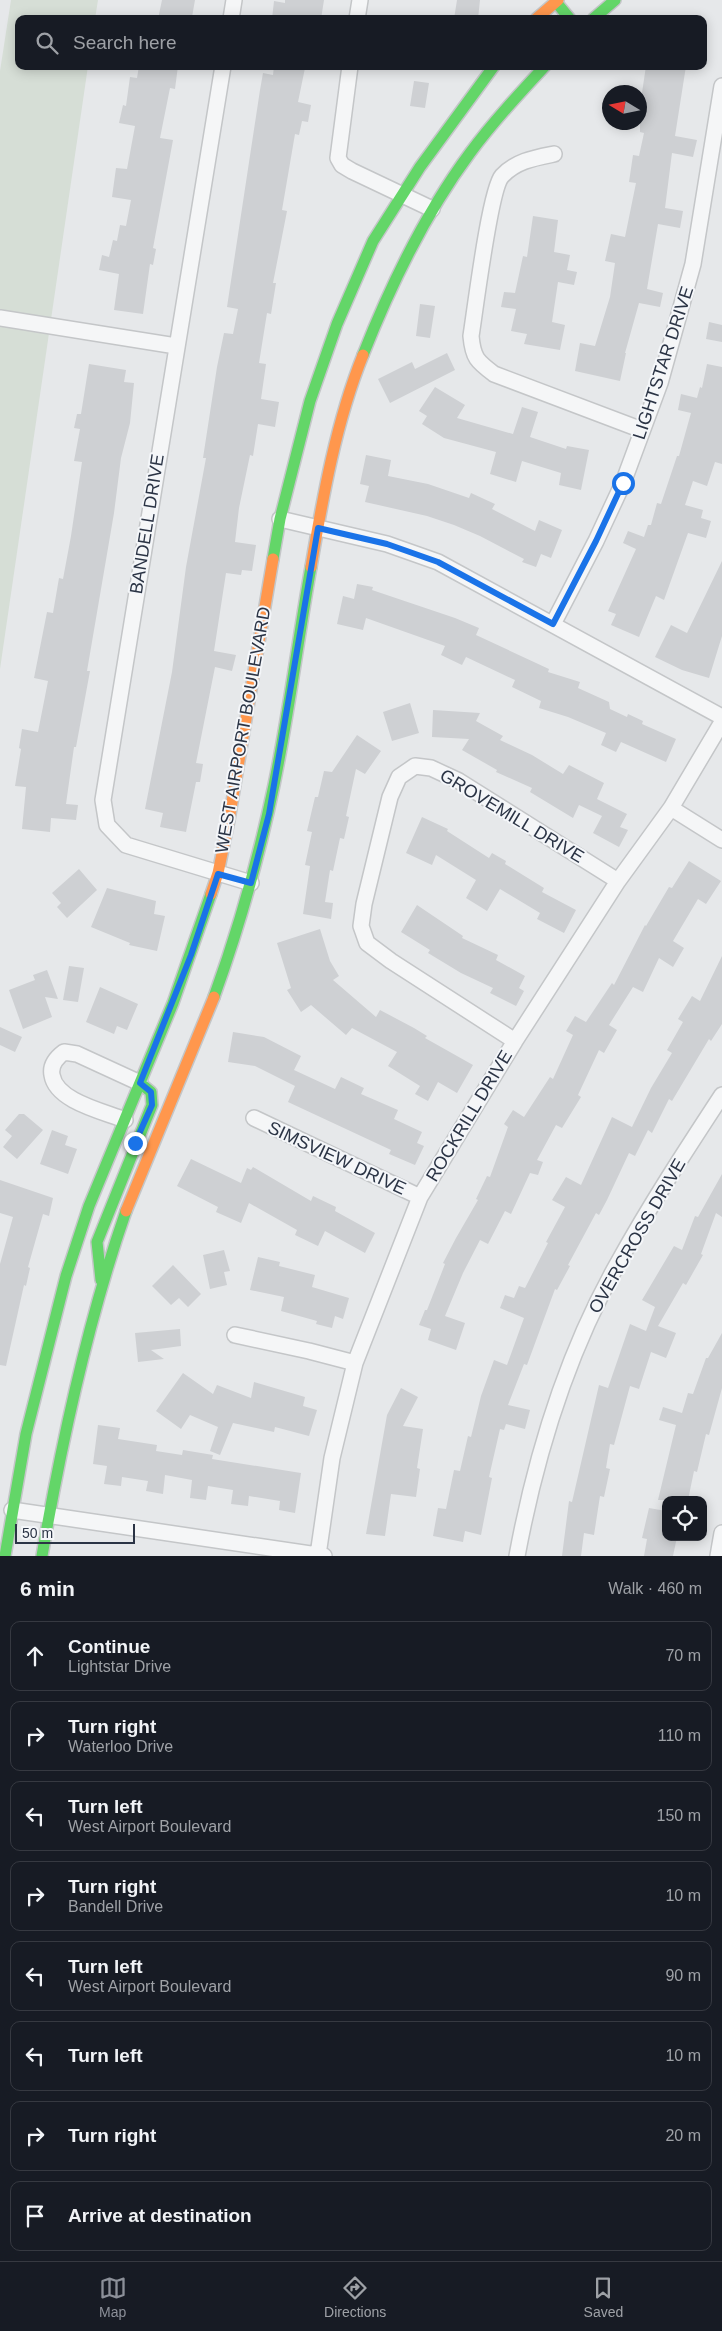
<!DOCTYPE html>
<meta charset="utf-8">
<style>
body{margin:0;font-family:Arial,sans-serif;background:#20242c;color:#f1f3f6}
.controls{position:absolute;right:15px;bottom:15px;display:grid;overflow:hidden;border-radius:10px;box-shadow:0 2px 12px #0003}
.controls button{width:45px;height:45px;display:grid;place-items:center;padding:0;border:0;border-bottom:1px solid #363941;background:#171b24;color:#f1f3f6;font:25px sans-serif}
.compass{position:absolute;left:602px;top:85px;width:45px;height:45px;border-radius:50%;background:#171b24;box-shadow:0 2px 12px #0003;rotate:280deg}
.scale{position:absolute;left:15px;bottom:12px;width:120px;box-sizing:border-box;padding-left:5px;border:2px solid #2b3445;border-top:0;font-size:14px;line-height:18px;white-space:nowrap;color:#2b3445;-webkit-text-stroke:4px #f4f6f9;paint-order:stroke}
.stop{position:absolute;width:15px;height:15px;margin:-11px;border:4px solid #1a73e8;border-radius:50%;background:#fff}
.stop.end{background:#1a73e8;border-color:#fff;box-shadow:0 1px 5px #0008}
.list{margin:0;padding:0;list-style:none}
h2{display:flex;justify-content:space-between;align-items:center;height:65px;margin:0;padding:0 20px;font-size:21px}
h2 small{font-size:16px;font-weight:400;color:#9ea1a6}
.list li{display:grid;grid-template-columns:32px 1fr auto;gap:15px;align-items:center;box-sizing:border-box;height:70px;margin:0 10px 10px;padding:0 10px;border:1px solid #363941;border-radius:10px}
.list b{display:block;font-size:19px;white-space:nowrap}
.list p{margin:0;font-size:16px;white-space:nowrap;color:#9ea1a6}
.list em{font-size:16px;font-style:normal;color:#9ea1a6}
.icon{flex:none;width:28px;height:28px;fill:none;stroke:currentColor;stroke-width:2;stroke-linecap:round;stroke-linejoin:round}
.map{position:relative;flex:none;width:722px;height:1556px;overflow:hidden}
.search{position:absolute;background:#171b24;box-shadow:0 2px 12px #0003;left:15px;right:15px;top:15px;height:55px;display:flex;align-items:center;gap:12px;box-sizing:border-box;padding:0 18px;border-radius:10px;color:#9ea1a6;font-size:19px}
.sheet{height:705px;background:#171b24}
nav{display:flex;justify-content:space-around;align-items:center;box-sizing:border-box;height:70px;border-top:1px solid #363941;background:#171b24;font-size:14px;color:#9ea1a6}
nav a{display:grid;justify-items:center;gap:2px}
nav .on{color:#8c9099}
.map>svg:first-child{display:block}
.green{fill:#d6ded6}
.building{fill:#ced0d3}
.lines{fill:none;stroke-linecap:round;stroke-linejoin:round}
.street-casing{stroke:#c4c6c8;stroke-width:18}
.fast-casing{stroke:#c4c6c8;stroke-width:14}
.slow-casing{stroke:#c4c6c8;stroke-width:14}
.street{stroke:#f5f6f7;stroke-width:15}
.fast{stroke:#63d668;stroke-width:11}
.slow{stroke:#ff974d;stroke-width:11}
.route{stroke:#1a73e8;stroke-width:6}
.labels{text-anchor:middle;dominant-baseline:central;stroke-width:4;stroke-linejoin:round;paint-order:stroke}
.street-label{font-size:18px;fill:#2b3445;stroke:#f4f6f9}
</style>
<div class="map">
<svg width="722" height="1556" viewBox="0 0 722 1556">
<rect width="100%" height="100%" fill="#e6e8ea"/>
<path class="green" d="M11,0H98L95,19H19V66H88L0,669V71Z"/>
<path class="building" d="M162,0H195L192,17L185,15L184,19H158Z
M285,0H324L321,19H272L274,1L285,3Z
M457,0H480L478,19H454Z
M139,66H178L175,89L170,88L160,138L173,140L153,248L156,249L153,265L150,264L143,314L114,310L119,274L99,270L102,255L109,257L113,240L117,241L120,225L126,226L131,200L112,197L116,168L127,169L135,126L119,123L123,105L126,106L130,77L137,78Z
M274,66L305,68L298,102L311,105L308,122L302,121L299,135L295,134L282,210L287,211L273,283H276L271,314L267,313L259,363L266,364L261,399L279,402L275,427L258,424L253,456L250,455L239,508L235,542L256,545L252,571L242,570L241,575L226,573L214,651L236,655L232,671L215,667L196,763L203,764L200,782H196L186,832L160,827L163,813L145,809L172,672L186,567L206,458H203L217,367L224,333L233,334L238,309L227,307L260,90L263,73L273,75Z
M646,66H686L675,136L697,140L693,157L672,153L665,208L683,211L680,228L658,224L647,289L663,293L660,307L639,303L625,353H626L620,381L575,371L580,343L595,346L610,297L615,263L605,261L611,234L625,237L636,183L629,182L633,155L639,156L644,133L640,132V106Z
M414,81L429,83L425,108L410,106Z
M533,216L558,220L554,252L570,255L567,270L577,272L574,285L558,282L552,322L565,325L560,350L524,344L527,334L511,331L516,309L501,307L504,292L515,293L523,256L527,257Z
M420,304L435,306L430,338L416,336Z
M709,322L722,325V342L706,339Z
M447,353L455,370L390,403L378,379L412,362L415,369Z
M89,364L126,370L124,382L134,383L130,423L121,458L114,513L87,671H90L76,747H74L66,804L78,805L76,820L51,818L50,832L22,829L26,787L15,786L21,749L19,748L22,729L38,732L48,681L34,678L47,612L53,613L59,578L63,579L71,536L82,462L74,461L80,429L74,428L77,414H81Z
M707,364L722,367V464L715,462L707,486L693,481L685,505L703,510L701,518L711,521L706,538L688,533L664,600L656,596L639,637L611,625L616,614L608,611L636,549L623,543L628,531L644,537L648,525H651L657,503L661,504L677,456H679L691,413L678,410L681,394L697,398L700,387L702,388Z
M435,387L465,405L457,418L513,434L522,407L538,412L530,437L566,449L567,446L589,450L581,490L559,485L561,473L522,461L516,482L490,474L496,452L444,438L422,424L427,416L419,411Z
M366,455L391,460L388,476L428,484L469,498L471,493L495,504L492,509L535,531L539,520L562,530L551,558L541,554L536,567L522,562L524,559L480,536L454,525L427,516L365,502L369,486L360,484Z
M722,561V636L709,678L682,670L655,657L671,625L687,633Z
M357,584L373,587L372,590L455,618L479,628L476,635L549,669L548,672L580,682L578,688L609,702L610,709L627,717L628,714L643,721L642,724L676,739L666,762L621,742L616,752L601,745L606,733L568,717L539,708L541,701L512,687L515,680L466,657L462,665L441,655L445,646L366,618L363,630L337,624L343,596L354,599Z
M410,703L419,733L392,741L383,712Z
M433,710L480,713L476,721L503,736L500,740L532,755L563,774L569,765L604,783L597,799L627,814L620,827L628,830L619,847L593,833L602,816L579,805L573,818L530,792L532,788L496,772L497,770L462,750L469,739L432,737Z
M357,735L381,751L365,774L356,769L346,816L349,817L344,839L340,838L333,871L330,870L325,902L333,903L331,919L303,914L310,866L305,865L312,832L307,831L315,797H318L324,771L332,772Z
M422,817L448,829L447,831L489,858L492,853L506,861L505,864L544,888L542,892L576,910L564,933L537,919L540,913L500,889L487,911L466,898L476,880L436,855L432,865L406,853Z
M689,861L721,881L706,904L698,899L673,941L684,948L673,967L659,958L643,992L633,987L609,1025L617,1030L604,1053L599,1050L578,1095L581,1097L562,1128L556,1125L537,1160L543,1162L538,1175L530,1173L511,1214L505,1211L488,1244L480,1240L463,1273L445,1316L465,1323L456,1350L428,1340L431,1329L419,1325L425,1310H427L445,1264L443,1263L456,1238L478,1200L476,1199L487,1176L490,1177L508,1127L504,1124L513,1110L524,1117L550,1077L553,1079L573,1035L566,1031L575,1016L586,1022L612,983L614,985L645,925L646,926L669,887L672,888Z
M79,869L97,890L67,918L57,907L61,903L52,893Z
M107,888L156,901L154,914L165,916L157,951L129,945L130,943L91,927Z
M417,905L463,936L462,938L498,955L496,960L525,976L519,988L524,991L516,1006L490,993L493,988L461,973L428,953L430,950L401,932Z
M320,929L330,961L339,976L333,980L376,1017L380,1010L414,1028L427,1036L425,1038L473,1065L457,1093L438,1082L428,1101L415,1094L420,1086L388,1066L397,1052L352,1028L346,1035L311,1005L301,1012L287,990L291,988L277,943Z
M722,956V1024L711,1041L709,1039L672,1101L669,1099L652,1133L648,1130L635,1156L629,1153L607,1200L599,1215L596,1213L568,1265L570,1266L557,1290L555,1289L527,1365L524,1364L508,1405L530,1410L525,1429L506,1424L504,1430L500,1429L489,1477L492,1478L481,1535L465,1531L463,1542L433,1536L438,1508L446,1509L454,1470L460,1471L468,1436L471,1437L481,1396L494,1360L507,1365L524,1318L500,1308L505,1295L514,1298L519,1286L525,1288L548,1243L546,1242L565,1207L552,1200L566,1177L581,1185L612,1117L632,1127L651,1088L672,1053L667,1050L683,1022L678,1019L692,996L700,1001Z
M69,966L84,968L78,1002L63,1000Z
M47,970L58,999L45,997L52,1017L23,1029L9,990L35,980L33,975Z
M100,987L138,1004L127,1030L117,1026L114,1034L86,1022Z
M0,1027L22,1037L15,1052L0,1045Z
M233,1032L264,1037L301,1056L294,1070L335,1089L341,1077L364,1088L361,1094L398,1110L394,1119L422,1132L417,1143L424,1146L415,1165L389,1154L391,1150L288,1102L295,1086L255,1066L228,1062Z
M19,1114H24L43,1130L17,1159L3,1147L12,1136L5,1130Z
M52,1130L68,1136L65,1145L77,1149L68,1174L40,1164Z
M191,1159L241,1183L247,1168L251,1170L253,1167L311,1201L313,1196L336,1207L335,1211L375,1233L365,1253L325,1231L318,1246L295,1235L297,1230L249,1203L241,1223L216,1212L218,1207L177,1186Z
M722,1174V1217L716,1213L701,1254L703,1255L686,1285L683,1283L658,1326L676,1333L666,1358L651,1352L639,1389L630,1386L614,1445L610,1444L606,1468L610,1469L604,1497L600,1496L594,1535L584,1533L581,1556H562L569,1501L572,1502L599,1385L608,1388L630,1324L646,1331L655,1307L642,1300L674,1246L682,1250L695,1216L698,1217Z
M0,1180L53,1198L49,1216L43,1214L28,1267L30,1268L26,1286L24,1285L6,1366L0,1365V1264L13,1217L0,1213Z
M224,1250L230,1271L224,1272L227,1285L210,1289L203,1255Z
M258,1257L280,1262L279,1266L315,1275L312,1287L349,1298L343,1319L335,1316L332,1328L316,1324L317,1321L281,1311L284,1297L250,1290Z
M173,1265L201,1294L188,1307L179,1298L171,1305L152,1286Z
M180,1329L181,1346L151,1350L164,1359L138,1362L135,1333Z
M722,1333V1388L709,1435L706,1434L697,1472L694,1471L688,1500H658L676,1425L659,1420L663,1407L682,1413L688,1393L693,1394L706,1358H708Z
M183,1373L213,1394L217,1385L251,1398L254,1382L305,1397L303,1406L317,1410L309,1436L275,1427L274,1432L233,1423L220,1455L210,1451L218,1427L190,1415L181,1429L156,1411Z
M401,1388L418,1397L403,1426L423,1429L417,1468L420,1469L416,1497L391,1494L385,1536L366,1534L387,1415Z
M98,1425L120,1428L118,1439L157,1445L156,1451L182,1455L183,1450L213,1455L212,1459L301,1473L295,1513L279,1510L280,1501L249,1496L248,1506L231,1504L233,1490L208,1486L206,1500L190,1498L192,1480L165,1475L163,1494L146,1491L148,1481L122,1477L121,1486L104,1484L107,1466L93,1464Z
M649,1508L666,1511V1537H677L673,1556H644L647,1539L642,1538Z"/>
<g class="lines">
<defs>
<path id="street" d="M231,19L234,0
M357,19L360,0
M223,66L103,800L107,825L126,845L251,883
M350,66L338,158L342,165L352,171L432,209
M554,154C534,158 516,161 502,176C490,189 475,311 471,336C473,358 477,361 494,374L642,430
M0,318L176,346
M280,519L387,544L438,562L722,717
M553,624L596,541L623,483L660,383L693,264L722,86
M671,808L722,840
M515,1041L391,961L367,943L361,926L364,904L390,797L399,777L415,766L431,768L459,781L618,881
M254,1118L420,1197
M125,1120C102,1111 56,1101 52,1075C50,1065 56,1058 64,1052L77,1054L140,1083
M235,1335L309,1351L355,1363
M12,1510L324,1556
M318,1555L332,1458L355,1363L420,1197L515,1041L618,881L671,808L722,722
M517,1556C536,1454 567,1353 618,1263C650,1205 686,1150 722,1095
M718,1556L722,1533"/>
<path id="fast" d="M556,2L570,19
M593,19L615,0
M363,355C391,284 424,215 470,153C493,122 519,94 545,66
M273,559L280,519L310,401L337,324L373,241L420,167L494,66
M214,997C239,928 259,857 274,785C289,713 298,639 311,567
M101,1280L97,1242L152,1105L151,1092L140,1083
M5,1556L26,1434L66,1276L89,1206L173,1003L211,894
M42,1556C62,1439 87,1323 126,1211"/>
<path id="slow" d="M536,19L558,0
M311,567C323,496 336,422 363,355
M211,894L218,873L229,820L273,559
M126,1211L214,997"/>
</defs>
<use href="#street" class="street-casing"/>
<use href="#fast" class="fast-casing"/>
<use href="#slow" class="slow-casing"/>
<use href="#street" class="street"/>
<use href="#fast" class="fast"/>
<use href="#slow" class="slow"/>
</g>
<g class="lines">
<path class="route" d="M135,1143L152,1105L151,1092L140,1083L191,955L218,874L251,883L269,814L318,528L387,544L438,562L553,624L596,541L623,483"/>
</g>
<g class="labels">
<g class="street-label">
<text transform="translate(663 363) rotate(-72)">LIGHTSTAR DRIVE</text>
<text transform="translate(147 524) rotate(-81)">BANDELL DRIVE</text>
<text transform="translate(243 730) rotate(-80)">WEST AIRPORT BOULEVARD</text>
<text transform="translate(512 816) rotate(31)">GROVEMILL DRIVE</text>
<text transform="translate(469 1116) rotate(-59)">ROCKRILL DRIVE</text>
<text transform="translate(337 1158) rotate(25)">SIMSVIEW DRIVE</text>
<text transform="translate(637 1236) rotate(-60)">OVERCROSS DRIVE</text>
</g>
</g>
</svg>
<div class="controls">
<button><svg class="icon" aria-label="locate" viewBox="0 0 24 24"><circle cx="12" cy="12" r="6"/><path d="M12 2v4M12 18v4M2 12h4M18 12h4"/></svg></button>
</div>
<svg class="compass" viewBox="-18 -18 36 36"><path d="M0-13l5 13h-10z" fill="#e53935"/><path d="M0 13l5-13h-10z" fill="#9ea1a6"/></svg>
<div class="scale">50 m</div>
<div class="stop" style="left:623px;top:483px"></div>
<div class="stop end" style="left:135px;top:1143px"></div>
<div class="search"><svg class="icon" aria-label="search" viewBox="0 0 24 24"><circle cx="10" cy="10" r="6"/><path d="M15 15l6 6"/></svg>Search here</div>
</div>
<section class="sheet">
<h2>6 min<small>Walk · 460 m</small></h2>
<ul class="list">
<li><svg class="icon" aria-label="ahead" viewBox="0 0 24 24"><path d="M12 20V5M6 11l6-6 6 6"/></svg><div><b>Continue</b><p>Lightstar Drive</p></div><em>70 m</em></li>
<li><svg class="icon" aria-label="right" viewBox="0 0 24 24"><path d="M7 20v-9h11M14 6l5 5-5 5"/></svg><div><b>Turn right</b><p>Waterloo Drive</p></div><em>110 m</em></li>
<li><svg class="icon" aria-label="left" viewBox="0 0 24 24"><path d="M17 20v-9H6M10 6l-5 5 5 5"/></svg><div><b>Turn left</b><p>West Airport Boulevard</p></div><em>150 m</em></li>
<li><svg class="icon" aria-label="right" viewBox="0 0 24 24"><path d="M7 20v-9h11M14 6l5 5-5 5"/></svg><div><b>Turn right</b><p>Bandell Drive</p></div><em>10 m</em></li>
<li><svg class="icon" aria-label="left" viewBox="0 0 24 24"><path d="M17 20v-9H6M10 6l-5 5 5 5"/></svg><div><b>Turn left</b><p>West Airport Boulevard</p></div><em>90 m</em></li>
<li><svg class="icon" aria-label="left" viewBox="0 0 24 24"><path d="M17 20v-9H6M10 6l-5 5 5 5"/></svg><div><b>Turn left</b></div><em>10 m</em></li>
<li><svg class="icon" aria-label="right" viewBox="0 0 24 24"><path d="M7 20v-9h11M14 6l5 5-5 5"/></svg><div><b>Turn right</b></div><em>20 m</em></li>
<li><svg class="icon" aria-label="arrive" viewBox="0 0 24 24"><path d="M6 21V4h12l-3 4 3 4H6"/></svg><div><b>Arrive at destination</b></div></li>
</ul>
</section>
<nav>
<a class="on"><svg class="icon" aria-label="map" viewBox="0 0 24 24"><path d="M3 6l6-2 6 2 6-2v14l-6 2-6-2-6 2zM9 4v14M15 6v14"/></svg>Map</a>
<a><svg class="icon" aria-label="directions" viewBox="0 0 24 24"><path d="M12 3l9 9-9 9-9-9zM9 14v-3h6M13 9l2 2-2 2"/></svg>Directions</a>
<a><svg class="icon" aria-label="saved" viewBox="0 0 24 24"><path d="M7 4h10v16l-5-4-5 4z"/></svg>Saved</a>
</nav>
